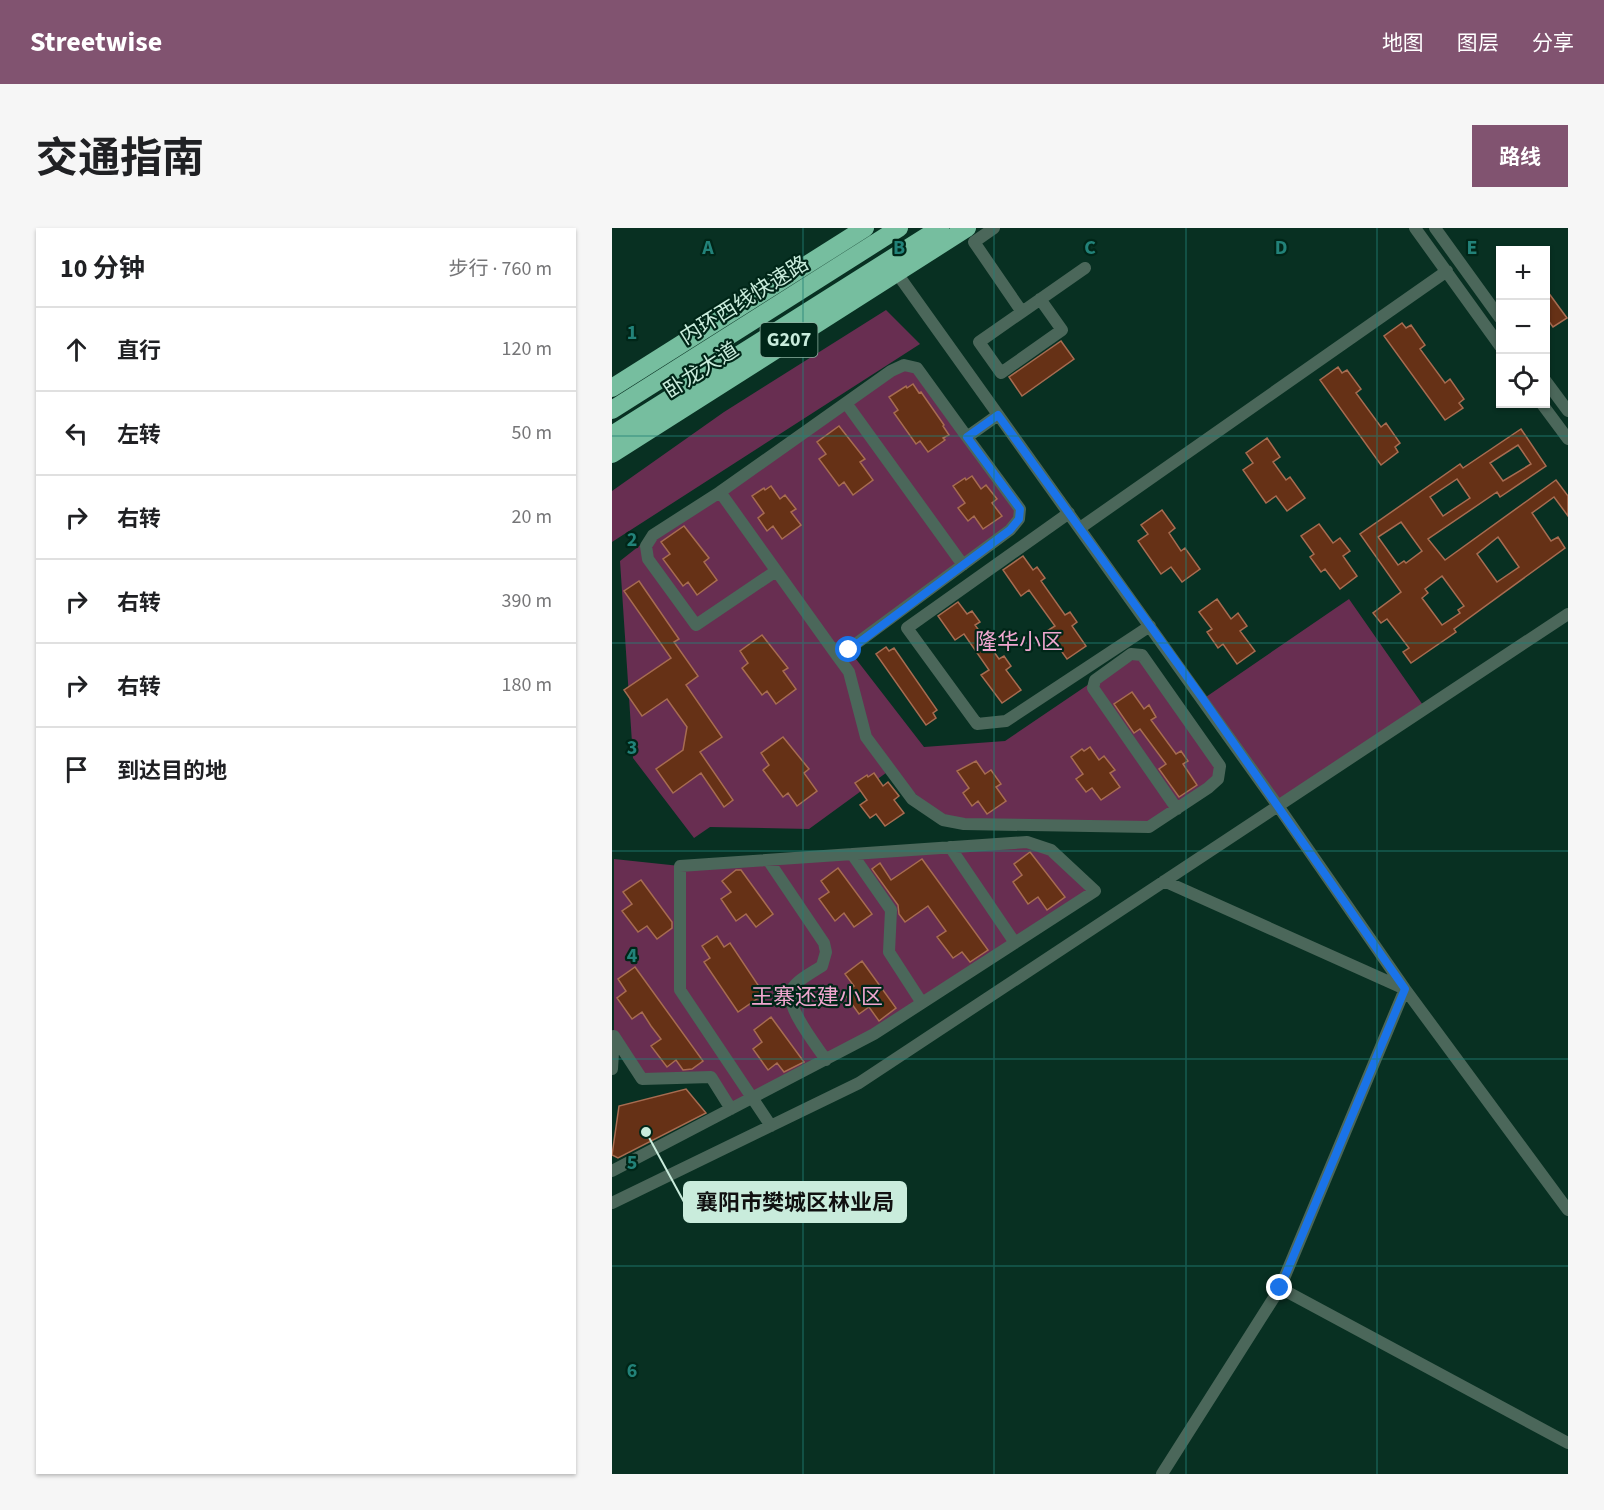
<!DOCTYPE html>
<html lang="zh">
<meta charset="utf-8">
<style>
body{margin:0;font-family:"Source Sans 3","Noto Sans SC",sans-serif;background:#f6f6f6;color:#202124}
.controls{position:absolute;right:18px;top:18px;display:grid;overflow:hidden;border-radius:0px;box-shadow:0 2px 4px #0004}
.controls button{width:54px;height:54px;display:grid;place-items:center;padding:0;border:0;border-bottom:2px solid #e0e0e0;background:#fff;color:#202124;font:30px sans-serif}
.stop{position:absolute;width:18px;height:18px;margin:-14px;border:4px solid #1a73e8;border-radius:50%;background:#fff}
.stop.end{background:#1a73e8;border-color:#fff;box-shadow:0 2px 6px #0008}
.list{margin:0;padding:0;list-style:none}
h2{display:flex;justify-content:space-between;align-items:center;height:78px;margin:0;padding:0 24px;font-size:26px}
h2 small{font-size:20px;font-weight:400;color:#757577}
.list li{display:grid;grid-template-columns:39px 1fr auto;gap:18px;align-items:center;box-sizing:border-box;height:84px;padding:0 24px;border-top:2px solid #e0e0e0}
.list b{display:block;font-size:22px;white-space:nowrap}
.list em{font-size:20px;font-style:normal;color:#757577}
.icon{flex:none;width:33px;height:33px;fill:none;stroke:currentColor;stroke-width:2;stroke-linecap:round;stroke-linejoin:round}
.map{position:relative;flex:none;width:956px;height:1246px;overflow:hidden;border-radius:0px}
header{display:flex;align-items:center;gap:36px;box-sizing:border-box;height:84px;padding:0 30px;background:#815370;color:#fff}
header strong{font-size:28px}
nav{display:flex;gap:33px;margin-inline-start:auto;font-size:21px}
.intro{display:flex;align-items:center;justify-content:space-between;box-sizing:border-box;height:144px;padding:0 36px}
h1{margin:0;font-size:42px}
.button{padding:15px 27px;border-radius:0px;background:#815370;color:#fff;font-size:21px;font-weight:700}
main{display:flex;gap:36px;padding:0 36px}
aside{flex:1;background:#fff;border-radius:0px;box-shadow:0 2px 4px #0004}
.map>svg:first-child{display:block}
.green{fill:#682e51}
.building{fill:#663116;stroke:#a76c51;stroke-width:1.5;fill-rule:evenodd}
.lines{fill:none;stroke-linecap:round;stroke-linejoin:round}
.minor{stroke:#4b675a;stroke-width:12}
.highway{stroke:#76be9f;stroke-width:18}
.route{stroke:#1a73e8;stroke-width:8}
.grid{fill:none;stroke:#228279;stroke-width:1.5;stroke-opacity:0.55}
.labels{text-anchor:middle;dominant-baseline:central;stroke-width:4.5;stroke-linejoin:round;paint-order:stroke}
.shield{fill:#002618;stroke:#8db1a1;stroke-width:1.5}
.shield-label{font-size:20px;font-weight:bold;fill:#c9ecdc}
.street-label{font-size:21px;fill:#c9ecdc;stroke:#002618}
.neighbourhood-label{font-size:22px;fill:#f0a7d0;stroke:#002618}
.grid-label{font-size:20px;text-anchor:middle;font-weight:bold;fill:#228279;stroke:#002618;stroke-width:4.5;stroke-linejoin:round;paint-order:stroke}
.leader{fill:none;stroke:#c9ecdc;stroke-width:2}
.callout-dot{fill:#c9ecdc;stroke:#002618;stroke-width:2}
.callout{fill:#c9ecdc;stroke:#c9ecdc;stroke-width:2}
.callout-label{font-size:22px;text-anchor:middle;font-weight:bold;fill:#111}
</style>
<header>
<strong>Streetwise</strong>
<nav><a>地图</a><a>图层</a><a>分享</a></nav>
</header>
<div class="intro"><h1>交通指南</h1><a class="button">路线</a></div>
<main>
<aside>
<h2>10 分钟<small>步行 · 760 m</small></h2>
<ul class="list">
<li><svg class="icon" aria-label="ahead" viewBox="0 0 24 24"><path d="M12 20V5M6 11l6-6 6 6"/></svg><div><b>直行</b></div><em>120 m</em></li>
<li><svg class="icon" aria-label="left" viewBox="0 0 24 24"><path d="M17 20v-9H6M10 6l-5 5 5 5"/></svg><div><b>左转</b></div><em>50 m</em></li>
<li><svg class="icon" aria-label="right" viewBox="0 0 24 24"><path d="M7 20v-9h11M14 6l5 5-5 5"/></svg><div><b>右转</b></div><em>20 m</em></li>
<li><svg class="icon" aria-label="right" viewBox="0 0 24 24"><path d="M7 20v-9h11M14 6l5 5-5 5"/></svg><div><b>右转</b></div><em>390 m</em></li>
<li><svg class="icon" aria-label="right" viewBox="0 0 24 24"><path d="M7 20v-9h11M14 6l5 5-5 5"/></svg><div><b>右转</b></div><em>180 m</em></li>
<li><svg class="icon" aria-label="arrive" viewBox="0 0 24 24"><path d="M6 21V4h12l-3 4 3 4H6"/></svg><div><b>到达目的地</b></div></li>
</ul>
</aside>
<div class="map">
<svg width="956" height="1246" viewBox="0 0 956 1246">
<rect width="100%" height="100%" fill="#083022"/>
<path class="green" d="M274,82L308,116L0,314V263L112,184Z
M305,140L408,281L407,291L237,422L312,519L393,513L483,452L530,427L608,538L606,551L537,599L331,592L278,542L197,601L98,599L82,610L21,530L8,333L41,307L279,143Z
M737,371L813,480L666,578L591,471Z
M415,614L439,622L483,663L262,806L119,881L99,850L30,851L2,808V631L68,638Z"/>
<path class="building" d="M933,60L955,90L941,99L933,88Z
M790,95L794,100L799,97L813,117L808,121L833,155L838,151L852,171L847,175L851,180L833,192L772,108Z
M449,113L462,131L410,168L397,149Z
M726,139L730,145L735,142L749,161L744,165L769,199L774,195L788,215L783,219L786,224L769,237L708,152Z
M301,156L307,165L309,164L332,197L331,198L337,207L331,210L333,212L316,224L308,213L304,216L282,185L286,182L277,169L294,158L295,160Z
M227,198L253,231L248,234L261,252L241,267L232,254L227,258L207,231L214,226L205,214Z
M909,201L934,238L888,269L885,264L816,311L833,332L944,252L956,268V288L942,269L920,285L939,313L946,309L953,320L842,401L844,404L799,435L791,424L797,420L775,391L769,395L761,385L789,364L748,306L848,236L851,240ZM906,217L919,236L891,253L878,235ZM845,251L858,270L831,288L818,269ZM789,294L810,323L794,335L792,333L786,337L766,309ZM886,309L907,339L885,354L865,326ZM830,348L852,378L846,382L848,385L830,397L810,370L816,365L813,361Z
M655,210L668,229L661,234L674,252L678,249L693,270L675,283L664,268L654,275L631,242L641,235L634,225Z
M360,248L369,261L374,257L385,271L380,275L390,288L371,301L362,288L356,293L346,280L353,275L341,258L353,250L354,252Z
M159,258L168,271L173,267L184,281L179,284L189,297L170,311L161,298L155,303L146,290L152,285L140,268L152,260L153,262Z
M550,282L563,300L557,305L569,323L573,320L588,341L570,354L559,339L549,346L526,313L536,306L529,297Z
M707,296L721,315L728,310L738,323L731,328L745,348L728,361L713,341L709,344L698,329L702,326L689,308Z
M72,298L97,330L92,334L105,352L85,367L76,354L71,358L51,331L58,326L49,314Z
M411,328L421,342L425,339L433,350L429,353L453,387L458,384L465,394L460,398L474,418L455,431L435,403L443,398L417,362L409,368L391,342Z
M27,353L67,411L62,414L86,448L74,457L110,509L88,524L121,572L112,579L89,545L61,565L44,541L71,522L75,499L55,471L30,488L12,462L59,430L12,363Z
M605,371L619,391L626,385L635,398L628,403L643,423L625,436L611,416L606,420L595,404L600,401L587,384Z
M346,374L355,386L360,383L368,394L363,397L387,431L392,428L399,438L394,442L409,462L390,475L369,447L377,442L352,406L343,412L326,388Z
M150,407L176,440L171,443L184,461L164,476L155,463L150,467L130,440L136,435L128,423Z
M274,419L277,423L282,420L325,482L321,485L324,490L314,497L264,426Z
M520,464L532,481L537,477L544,489L539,492L564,526L569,523L576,533L571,536L585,557L567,569L547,541L554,536L528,501L522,505L502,476Z
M171,509L197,541L192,545L205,563L185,578L176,565L171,569L151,542L157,537L149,525Z
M478,519L487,532L492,528L503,542L498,545L508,559L489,572L480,560L474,564L464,551L471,546L459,529L470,521L472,523Z
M364,533L373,546L379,542L389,556L384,559L394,573L375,586L366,573L360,578L351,565L357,560L345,543Z
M262,545L271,558L276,554L287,568L282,572L292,585L273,598L264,586L258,590L248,577L255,572L243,555L255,547L256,549Z
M418,624L453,669L435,682L426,669L416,676L401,654L410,647L402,636Z
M310,631L376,722L358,734L350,724L341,730L325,709L334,703L316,678L293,694L287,686L286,677L260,641L268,635L279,652Z
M226,640L260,686L242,699L232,685L223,693L207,671L217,664L209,653Z
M124,642H129L161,686L144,699L134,686L124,693L109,671L119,664L110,653Z
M29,652L60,694V700L45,711L35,698L26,704L10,683L20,676L11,664Z
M105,708L112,719L118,715L152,766L126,784L92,734L98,730L90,718Z
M250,733L284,780L267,793L257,779L247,786L232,765L242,758L233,746Z
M23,739L91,833L80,841L71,842L64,832L55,839L39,818L49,811L39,798L30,784L20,791L5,770L14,763L6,751Z
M159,789L192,834L172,844L165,835L156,842L141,821L150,814L142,802Z
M74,861L94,885L6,930L0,927L7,878Z"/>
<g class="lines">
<path class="minor" d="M382,0L362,14L410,84L473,40
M803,0L888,118
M823,0L888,90
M410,84L367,114L389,145L450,102L428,71
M933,152L956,183
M234,175L351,337
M930,176L956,211
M386,187L355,209L408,281L407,291L398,302L226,429L237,444L254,509L300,571L331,592L352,596L537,599L596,560L606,551L608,538L530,427L519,426L483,452L481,460L565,581
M108,264L41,307L34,318L36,331L84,397L164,343
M457,285L295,400L365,496L394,493L538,398
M468,300L835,43
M956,386L666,578L793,761L956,982
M226,429L108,264L279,143L292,137L305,140L355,209
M338,619L403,715
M240,626L279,682L277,724L310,775
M156,632L212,715L214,724L210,738C201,744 185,752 180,761C171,777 205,818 214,832
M552,653L793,761L668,1060
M0,841L2,808L30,851L99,849L119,881
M0,943L262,806L483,663L439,622L415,614L68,638V762L159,898
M0,975L247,855L666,578L284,44
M550,1246L668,1060L956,1215"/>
<path class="highway" d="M0,160L253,0
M0,182L287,0
M0,207L328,0
M0,226L355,0"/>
</g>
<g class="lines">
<path class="route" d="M237,422L398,302L407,291L408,281L355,209L386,187L591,471L793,761L668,1060"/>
</g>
<path class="grid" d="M191,0V1246M382,0V1246M574,0V1246M765,0V1246M0,208H956M0,415H956M0,623H956M0,831H956M0,1038H956"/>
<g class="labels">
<rect class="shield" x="148.5" y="95" width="57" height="34" rx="4.5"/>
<g class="shield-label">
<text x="177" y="112">G207</text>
</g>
<g class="street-label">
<text transform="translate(132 72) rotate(-32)">内环西线快速路</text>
<text transform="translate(89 142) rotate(-33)">卧龙大道</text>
</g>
<g class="neighbourhood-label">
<text x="407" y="414">隆华小区</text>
<text x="205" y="769">王寨还建小区</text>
</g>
</g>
<g class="grid-label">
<text x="96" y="26">A</text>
<text x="287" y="26">B</text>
<text x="478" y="26">C</text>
<text x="669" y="26">D</text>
<text x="860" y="26">E</text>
<text x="20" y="111">1</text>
<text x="20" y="318">2</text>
<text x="20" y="526">3</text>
<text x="20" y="734">4</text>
<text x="20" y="941">5</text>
<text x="20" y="1149">6</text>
</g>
<path class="leader" d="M34 904L72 974"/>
<circle class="callout-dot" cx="34" cy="904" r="6"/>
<rect class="callout" x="72" y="954" width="222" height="40" rx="6"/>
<g class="callout-label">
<text x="183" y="982">襄阳市樊城区林业局</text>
</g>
</svg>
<div class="controls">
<button>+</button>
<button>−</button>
<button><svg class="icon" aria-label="locate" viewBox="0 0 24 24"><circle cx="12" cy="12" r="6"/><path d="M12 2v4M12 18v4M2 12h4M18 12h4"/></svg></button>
</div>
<div class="stop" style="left:237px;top:422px"></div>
<div class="stop end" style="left:668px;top:1060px"></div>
</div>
</main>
